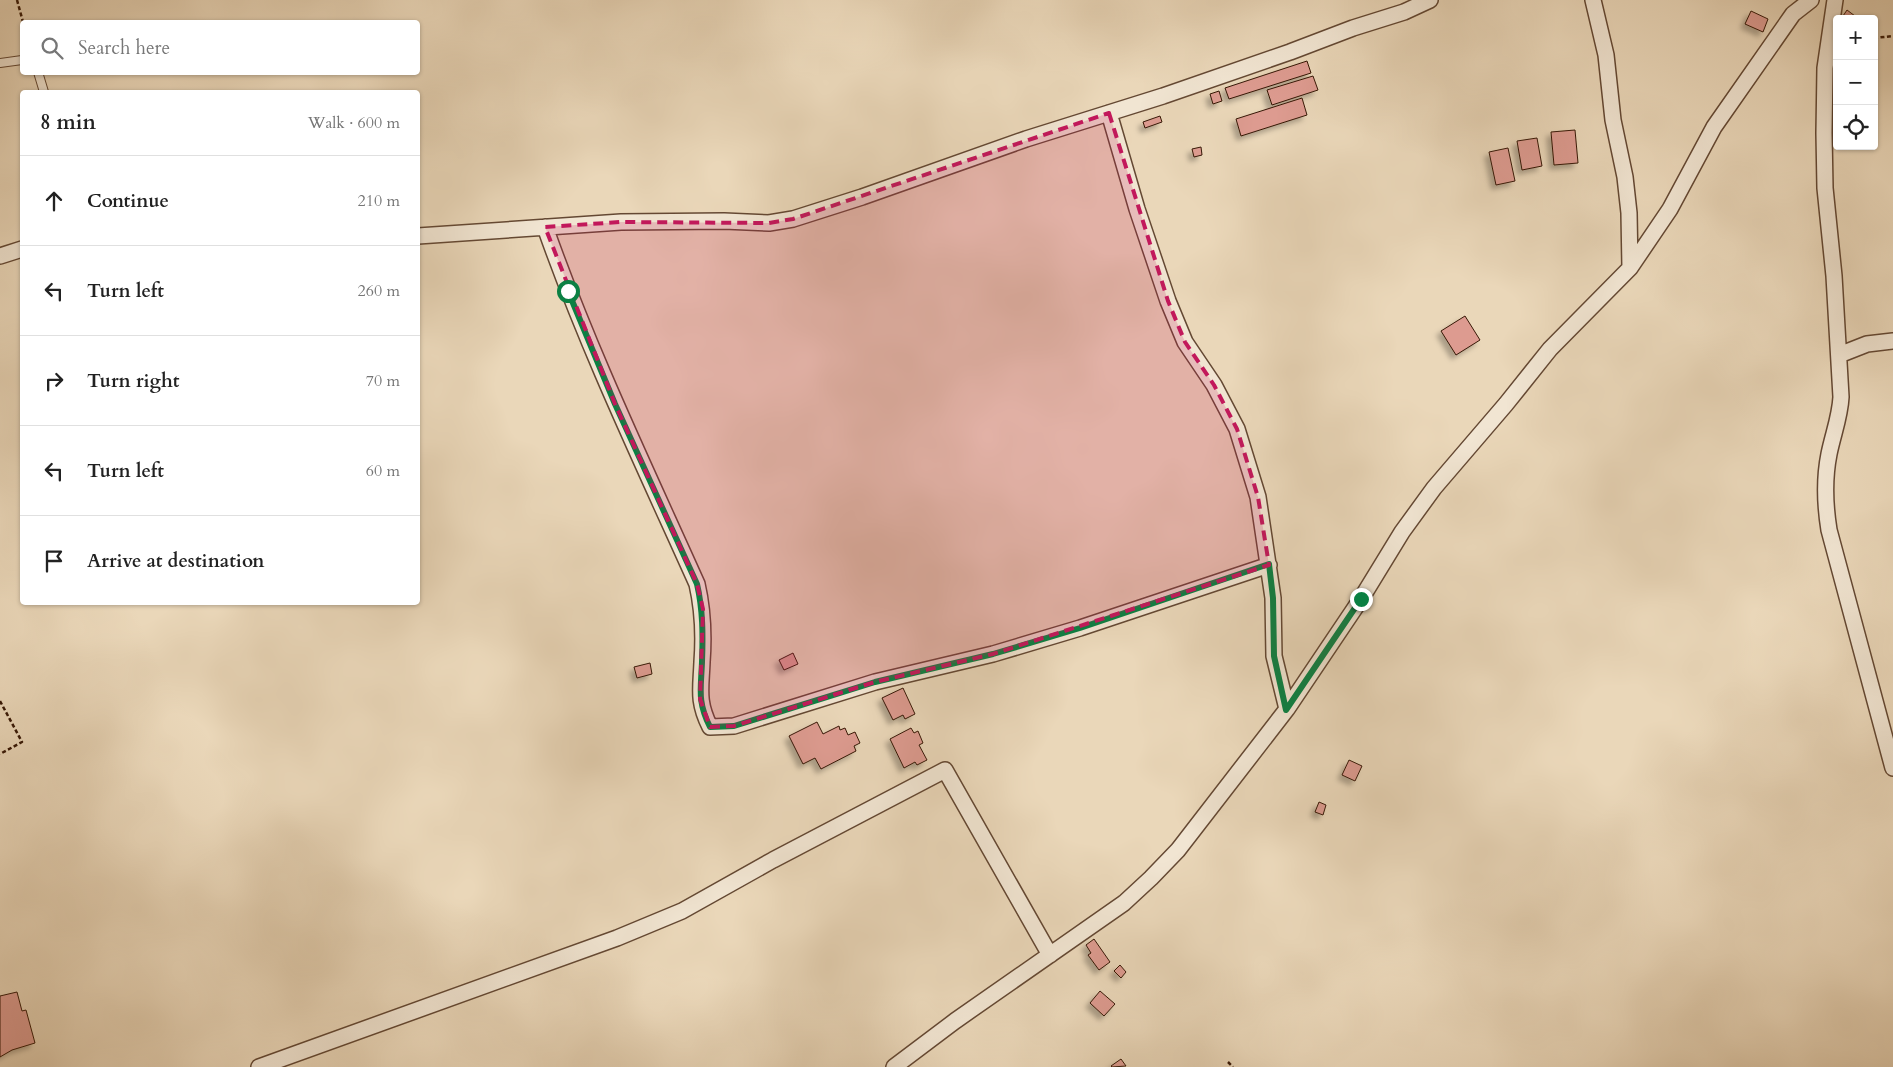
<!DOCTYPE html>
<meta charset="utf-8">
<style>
body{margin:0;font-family:Cardo,serif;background:#f2f2f2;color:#222}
.controls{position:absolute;right:15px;top:15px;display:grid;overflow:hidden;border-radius:5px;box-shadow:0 1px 4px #0004}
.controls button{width:45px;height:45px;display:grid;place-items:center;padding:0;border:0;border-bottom:1px solid #e0e0e0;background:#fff;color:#222;font:25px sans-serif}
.stop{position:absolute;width:15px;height:15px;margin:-11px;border:4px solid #0b8043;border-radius:50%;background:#fff}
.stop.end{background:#0b8043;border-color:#fff;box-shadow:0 1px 5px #0008}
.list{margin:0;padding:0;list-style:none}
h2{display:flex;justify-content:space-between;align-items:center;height:65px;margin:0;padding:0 20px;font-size:21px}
h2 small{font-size:16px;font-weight:400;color:#767676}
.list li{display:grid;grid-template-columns:32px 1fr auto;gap:15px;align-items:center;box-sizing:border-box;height:90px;padding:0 20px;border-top:1px solid #e0e0e0}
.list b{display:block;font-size:19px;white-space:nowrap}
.list em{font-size:16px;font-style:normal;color:#767676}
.icon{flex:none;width:28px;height:28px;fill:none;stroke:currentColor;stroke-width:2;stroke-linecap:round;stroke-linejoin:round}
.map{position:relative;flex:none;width:1893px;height:1067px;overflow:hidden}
.search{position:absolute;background:#fff;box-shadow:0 1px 4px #0004;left:20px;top:20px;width:400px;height:55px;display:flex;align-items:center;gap:12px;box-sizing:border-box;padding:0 18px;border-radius:5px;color:#767676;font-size:19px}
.panel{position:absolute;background:#fff;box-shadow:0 1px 4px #0004;left:20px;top:90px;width:400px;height:515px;border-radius:5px}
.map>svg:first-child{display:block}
.building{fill:#dd9b90;stroke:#371806;filter:url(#shadow)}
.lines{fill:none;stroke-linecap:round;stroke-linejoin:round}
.service-casing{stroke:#644833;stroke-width:10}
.minor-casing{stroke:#644833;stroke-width:18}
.path{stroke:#371806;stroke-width:2.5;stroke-dasharray:4 2.5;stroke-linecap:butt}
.service{stroke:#f1e5d2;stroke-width:8}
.minor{stroke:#f1e5d2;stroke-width:15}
.route{stroke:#0b8043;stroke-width:6}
.marked{fill:#c2185b;fill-opacity:0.2;stroke:#c2185b;stroke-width:4;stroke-dasharray:10 6;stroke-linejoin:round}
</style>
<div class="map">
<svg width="1893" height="1067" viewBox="0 0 1893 1067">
<defs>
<filter id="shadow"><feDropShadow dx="-4.5" dy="4.5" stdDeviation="2.5" flood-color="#0004"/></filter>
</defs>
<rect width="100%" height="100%" fill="#ead7b9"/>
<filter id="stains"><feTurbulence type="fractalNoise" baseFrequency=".004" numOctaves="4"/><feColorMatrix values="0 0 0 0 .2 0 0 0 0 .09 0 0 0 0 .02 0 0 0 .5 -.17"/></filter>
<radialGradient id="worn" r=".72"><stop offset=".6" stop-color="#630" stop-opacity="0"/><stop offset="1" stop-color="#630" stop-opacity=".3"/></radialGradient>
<path class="building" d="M1847,10L1859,19H1841Z
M1751,11L1768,19L1763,32L1745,24Z
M1307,61L1311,73L1229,99L1225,88Z
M1313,76L1318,90L1272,105L1267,90Z
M1219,91L1222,101L1213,104L1210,94Z
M1302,98L1307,115L1241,136L1236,119Z
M1160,116L1162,122L1145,128L1143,122Z
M1575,130L1578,163L1554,165L1551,132Z
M1537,138L1542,166L1522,170L1517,141Z
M1201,147L1202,155L1194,157L1192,149Z
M1508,148L1515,181L1496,185L1489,152Z
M1465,316L1480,340L1456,355L1441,331Z
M793,653L798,664L784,670L779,660Z
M650,663L652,674L637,678L634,667Z
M903,688L915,714L905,719L903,715L893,720L882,698Z
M817,722L823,734L839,726L840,730L845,728L848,735L855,732L860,743L854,746L856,751L821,769L815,758L803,764L789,736Z
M911,728L914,733L918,731L923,743L919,745L927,760L917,765L915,762L904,768L890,739Z
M1349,760L1362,766L1355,781L1342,775Z
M1319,802L1326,805L1323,815L1315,812Z
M1094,939L1110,962L1099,970L1088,955L1091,953L1086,945Z
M1120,965L1126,972L1121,978L1114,971Z
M1100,991L1115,1004L1104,1016L1090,1003Z
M17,992L22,1011L26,1010L35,1043L12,1050L0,1057V996Z
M1121,1059L1126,1066L1112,1067L1111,1066Z"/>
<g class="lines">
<defs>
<path id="service" d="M0,63L22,60
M38,72L44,92"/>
<path id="minor" d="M1593,0L1606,55L1613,120L1625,177L1629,213L1630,268
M1835,0L1825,68L1824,133L1825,188L1834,276L1841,397C1840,417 1833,434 1829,454C1824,479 1825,505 1829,530L1893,768
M1109,113L1137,209L1168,301L1185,342L1214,385L1237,429L1258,497L1273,598L1274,656L1287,709
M545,227C588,349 644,466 697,584C703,610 704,635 702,662C701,689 697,701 710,727L734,726L875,682L993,654L1080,628L1269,565
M418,236L621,222L724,221L769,223L793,219L862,197L1026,139L1163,96L1290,52L1353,28L1404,12L1430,0
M0,256L22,249
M1839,355L1867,344L1893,341
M259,1067L617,938L682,911L773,860L945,770L1050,955
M894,1067L955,1021L1124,903L1151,878L1178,850L1287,709L1361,599L1402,532L1434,488L1506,404L1550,349L1630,268L1670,209L1714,127L1793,14L1811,0"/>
</defs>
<use href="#service" class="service-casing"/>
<use href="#minor" class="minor-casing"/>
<path class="path" d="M17,0L23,22
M1874,38L1893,36
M0,701L22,742L0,754
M1228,1062L1233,1067"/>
<use href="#service" class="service"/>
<use href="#minor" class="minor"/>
</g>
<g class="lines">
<path class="route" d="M568,291L615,404L697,584C703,610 703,635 702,662C701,689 697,701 710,727L734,726L875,682L993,654L1080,628L1269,564L1273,598L1274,656L1286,710L1361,599"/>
</g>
<path class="marked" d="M1109,113L1168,301L1185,342L1214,385L1237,429L1258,497L1269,565L993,654L875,682L734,726L710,727L700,699L703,609L697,584L615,404L545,227L621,222L769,223L793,219Z"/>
<rect width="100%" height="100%" filter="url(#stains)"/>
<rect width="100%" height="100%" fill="url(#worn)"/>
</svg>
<div class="controls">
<button>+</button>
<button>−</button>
<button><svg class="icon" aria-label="locate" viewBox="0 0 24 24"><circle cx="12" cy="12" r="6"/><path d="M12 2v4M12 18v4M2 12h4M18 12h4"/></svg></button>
</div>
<div class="stop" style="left:568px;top:291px"></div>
<div class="stop end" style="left:1361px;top:599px"></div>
<div class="search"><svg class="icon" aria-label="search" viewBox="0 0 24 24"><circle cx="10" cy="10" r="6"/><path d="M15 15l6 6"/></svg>Search here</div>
<section class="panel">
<h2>8 min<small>Walk · 600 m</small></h2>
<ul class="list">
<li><svg class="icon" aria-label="ahead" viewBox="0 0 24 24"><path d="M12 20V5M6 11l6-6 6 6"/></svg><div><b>Continue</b></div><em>210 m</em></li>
<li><svg class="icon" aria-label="left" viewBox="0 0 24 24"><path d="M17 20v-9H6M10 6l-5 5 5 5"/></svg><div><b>Turn left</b></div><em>260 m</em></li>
<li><svg class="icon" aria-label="right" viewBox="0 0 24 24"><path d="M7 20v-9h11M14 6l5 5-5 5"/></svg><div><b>Turn right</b></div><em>70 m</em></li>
<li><svg class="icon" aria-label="left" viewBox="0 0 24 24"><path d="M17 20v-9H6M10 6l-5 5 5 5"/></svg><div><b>Turn left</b></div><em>60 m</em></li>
<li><svg class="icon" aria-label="arrive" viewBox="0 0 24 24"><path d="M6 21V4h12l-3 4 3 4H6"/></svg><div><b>Arrive at destination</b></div></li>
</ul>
</section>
</div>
